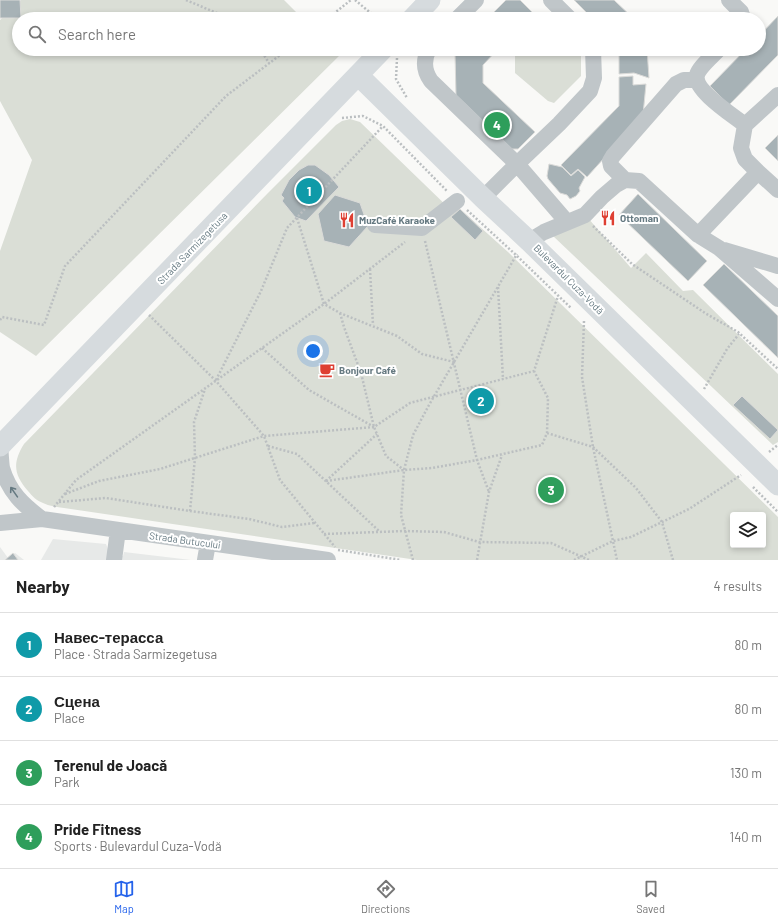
<!DOCTYPE html>
<meta charset="utf-8">
<style>
body{margin:0;font-family:Barlow,sans-serif;background:#f6f6f6;color:#222}
.controls{position:absolute;right:12px;bottom:12px;display:grid;overflow:hidden;border-radius:4px;box-shadow:0 2px 6px #0003}
.controls button{width:36px;height:36px;display:grid;place-items:center;padding:0;border:0;border-bottom:1px solid #e0e0e0;background:#fff;color:#222;font:20px sans-serif}
.you{position:absolute;left:313px;top:351px;width:14px;height:14px;margin:-10px;border:3px solid #fff;border-radius:50%;background:#1a73e8;box-shadow:0 0 0 6px #1a73e833}
.badge{display:grid;place-items:center;width:26px;height:26px;border-radius:50%;background:#2563eb;color:#fff;font-size:13px;font-weight:700}
.pin{position:absolute;translate:-50% -50%;border:2px solid #fff;box-shadow:0 1px 4px #0006}
.list{margin:0;padding:0;list-style:none}
h2{display:flex;justify-content:space-between;align-items:center;height:52px;margin:0;padding:0 16px;font-size:17px}
h2 small{font-size:13px;font-weight:400;color:#767676}
.list li{display:grid;grid-template-columns:26px 1fr auto;gap:12px;align-items:center;box-sizing:border-box;height:64px;padding:0 16px;border-top:1px solid #e0e0e0}
.list b{display:block;font-size:15px;white-space:nowrap}
.list p{margin:0;font-size:13px;white-space:nowrap;color:#767676}
.list em{font-size:13px;font-style:normal;color:#767676}
.icon{flex:none;width:22px;height:22px;fill:none;stroke:currentColor;stroke-width:2;stroke-linecap:round;stroke-linejoin:round}
.map{position:relative;flex:none;width:778px;height:560px;overflow:hidden}
.search{position:absolute;background:#fff;box-shadow:0 2px 6px #0003;left:12px;right:12px;top:12px;height:44px;display:flex;align-items:center;gap:10px;box-sizing:border-box;padding:0 14px;border-radius:22px;color:#767676;font-size:15px}
.sheet{height:308px;background:#fff}
nav{display:flex;justify-content:space-around;align-items:center;box-sizing:border-box;height:56px;border-top:1px solid #e0e0e0;background:#fff;font-size:11px;color:#767676}
nav a{display:grid;justify-items:center;gap:2px}
nav .on{color:#2563eb}
.map>svg:first-child{display:block}
.built{fill:#e7e9e8}
.green{fill:#daded6;fill-rule:evenodd}
.building{fill:#a7b2b6;stroke:#dbdbd9}
.lines{fill:none;stroke-linecap:round;stroke-linejoin:round}
.path{stroke:#bbbfc1;stroke-width:2.5;stroke-dasharray:2 2;stroke-linecap:butt}
.minor{stroke:#c0c6c9;stroke-width:16}
.major{stroke:#d6dbde;stroke-width:21}
.oneway{stroke:#657981}
.labels{text-anchor:middle;dominant-baseline:central;stroke-width:4;stroke-linejoin:round;paint-order:stroke}
.poi-label{font-size:10px;font-weight:bold;fill:#657981;stroke:#fff;text-anchor:start}
.street-label{font-size:10px;fill:#657981;stroke:#fff}
</style>
<div class="map">
<svg width="778" height="560" viewBox="0 0 778 560">
<rect width="100%" height="100%" fill="#f9f9f7"/>
<path class="built" d="M53,539L106,544L110,555L109,560H41Z
M0,547L8,558L15,553L24,560H0Z
M124,552L191,560H120V556H123Z"/>
<path class="green" d="M21,0H284L303,19H19V49H334L340,55L36,356L0,332V251L32,160L0,101V20Z
M521,49H581V76L554,103L548,101L515,73V55Z
M350,119L360,122L454,213L459,208L508,252L778,517V560H417L64,508C57,507 49,506 43,503C37,501 32,496 28,491C14,475 12,463 24,444L267,194L336,125L342,121ZM733,515H763V545H733Z
M588,218L631,268L646,253L683,291L693,290L778,374V442L773,445L552,235Z"/>
<path class="building" d="M0,0H20L21,18H0Z
M506,0H520L532,12L526,19H487Z
M574,0H614L634,19H593Z
M778,16V55L729,105L710,86L746,49H759V36Z
M458,49H498L483,65V83L535,132L518,149H512L456,95L455,53Z
M619,49H647L649,78L634,73L619,74Z
M633,76V85L646,84L643,115L587,177L578,169L571,175L561,165L619,106V77Z
M778,135V161L765,148Z
M549,164L562,167L571,176L578,170L585,177L579,188L580,191L576,196L570,199L567,195L560,193L548,179L547,176Z
M308,165H315L329,175L339,187L306,221L295,217L282,201L284,198L281,195L289,180L299,170Z
M638,194L707,261L688,281L619,215Z
M335,195L360,203L368,226L349,247L324,241L318,214Z
M460,209L483,231L475,240L451,217Z
M724,264L778,316V358L703,285Z
M469 401a12 12 0 1 1 24 0a12 12 0 1 1-24 0Z
M742,396L778,430L770,439L733,405Z
M13,553L18,560H5Z"/>
<g class="lines">
<path class="path" d="M186,0L231,19
M355,0L378,19
M327,19L351,0
M260,49L269,63
M400,54L405,49
M397,58L396,79L407,98
M342,118L363,116L383,126L447,191
M467,210L516,255L571,308
M297,218L324,304L340,313L397,336L422,354L454,362
M593,226L632,264L705,313L738,332L778,369
M425,241L477,460L489,492
M370,269L373,325
M498,287L503,379
M340,313L344,327L361,373L374,427L386,456L404,470
M149,315L216,381L264,436L280,480L335,547
M0,320L2,317L44,325L65,266L226,96L288,49
M584,321L582,377L593,447L617,560
M262,348L309,390L374,427
M216,380L261,291L287,228L383,126
M704,389L727,349L739,334
M547,433L593,447L636,488L662,522L673,560
M268,446L297,454L380,532
M769,452L778,445
M326,481L404,470L432,468L477,460L542,445L547,433L548,398L534,371
M326,481L377,434
M753,487L778,512
M65,494L99,481L160,469L264,436L374,427L410,403L534,371L558,296
M59,502L106,498L190,511L249,519L282,527L315,523
M54,507L76,480L324,304L405,242
M190,511L195,458L194,422L205,389
M324,534L405,531L444,532L479,542L551,543L589,560
M338,550L401,560
M413,560L401,515L404,470L413,435L429,405L517,254
M477,560L489,492L502,455
M574,560L613,541L631,537L689,509L741,475"/>
<path class="minor" d="M551,0L570,19
M729,0L741,12L743,19
M457,19L476,0
M429,49C423,60 424,71 431,81L517,164L567,222
M719,49C714,55 699,67 697,75C693,90 734,116 745,125
M758,172L778,190
M625,180L611,166L610,161L613,156L676,84L684,80H696
M483,198L517,164L559,124L590,91L594,78L593,49
M375,225L422,228L457,201
M698,235L758,172L745,159L741,148L745,125L778,95
M529,241L544,232L585,215L602,197L616,185L625,180L639,181L698,235L719,248L778,299
M724,250L778,266
M0,447C1,454 1,462 2,468C9,492 23,505 42,519
M0,523L42,519L328,560
M114,560L118,530
M205,560L208,543"/>
<path class="major" d="M412,19L430,0
M358,75L483,198L529,241L778,485
M0,446L383,49"/>
</g>
<defs><path id="oneway-shaft" d="M-6 0H5M1.5-3L5.5 0L1.5 3" fill="none" stroke-width="1.6" stroke-linecap="round" stroke-linejoin="round"/></defs>
<use class="oneway" href="#oneway-shaft" transform="translate(14 492) rotate(-125)"/>
<defs>
<symbol id="restaurant-bare" viewBox="-9 -9 18 18"><path d="M-5-6h1v4h1v-4h1v4h1v-4h1v5L-1.5 .5V6h-2V.5L-5-1ZM5-6V6H3V1.5H1.5Q1.5-4 5-6Z" fill="#de3f32" stroke="#fff" stroke-width="2.5" paint-order="stroke"/></symbol>
<symbol id="cafe-bare" viewBox="-9 -9 18 18"><path d="M-5.5-4.5H6V0H3Q3 3.5 0 3.5H-2.5Q-5.5 3.5-5.5 0ZM3-3.2v2h1.7v-2ZM-6 4.5H4V6H-6Z" fill="#de3f32" stroke="#fff" stroke-width="2.5" paint-order="stroke"/></symbol>
</defs>
<g fill-rule="evenodd">
<use href="#restaurant-bare" x="597" y="207" width="22" height="22"/>
<use href="#restaurant-bare" x="336" y="209" width="22" height="22"/>
<use href="#cafe-bare" x="316" y="359" width="22" height="22"/>
</g>
<g class="labels">
<g class="poi-label">
<text x="620" y="218">Ottoman</text>
<text x="359" y="220">MuzCafé Karaoke</text>
<text x="339" y="370">Bonjour Café</text>
</g>
<g class="street-label">
<text transform="translate(192 248) rotate(-46)">Strada Sarmizegetusa</text>
<text transform="translate(569 279) rotate(45)">Bulevardul Cuza-Vodă</text>
<text transform="translate(185 540) rotate(8)">Strada Butucului</text>
</g>
</g>
</svg>
<div class="controls">
<button><svg class="icon" aria-label="layers" viewBox="0 0 24 24"><path d="M12 4l9 5-9 5-9-5zM3 14l9 5 9-5"/></svg></button>
</div>
<div class="you"></div>
<div class="pin badge" style="left:309px;top:191px;background:#0f9aa8">1</div>
<div class="pin badge" style="left:481px;top:401px;background:#0f9aa8">2</div>
<div class="pin badge" style="left:551px;top:490px;background:#2e9e5b">3</div>
<div class="pin badge" style="left:497px;top:125px;background:#2e9e5b">4</div>
<div class="search"><svg class="icon" aria-label="search" viewBox="0 0 24 24"><circle cx="10" cy="10" r="6"/><path d="M15 15l6 6"/></svg>Search here</div>
</div>
<section class="sheet">
<h2>Nearby<small>4 results</small></h2>
<ul class="list">
<li><span class="badge" style="background:#0f9aa8">1</span><div><b>Навес-терасса</b><p>Place · Strada Sarmizegetusa</p></div><em>80 m</em></li>
<li><span class="badge" style="background:#0f9aa8">2</span><div><b>Сцена</b><p>Place</p></div><em>80 m</em></li>
<li><span class="badge" style="background:#2e9e5b">3</span><div><b>Terenul de Joacă</b><p>Park</p></div><em>130 m</em></li>
<li><span class="badge" style="background:#2e9e5b">4</span><div><b>Pride Fitness</b><p>Sports · Bulevardul Cuza-Vodă</p></div><em>140 m</em></li>
</ul>
</section>
<nav>
<a class="on"><svg class="icon" aria-label="map" viewBox="0 0 24 24"><path d="M3 6l6-2 6 2 6-2v14l-6 2-6-2-6 2zM9 4v14M15 6v14"/></svg>Map</a>
<a><svg class="icon" aria-label="directions" viewBox="0 0 24 24"><path d="M12 3l9 9-9 9-9-9zM9 14v-3h6M13 9l2 2-2 2"/></svg>Directions</a>
<a><svg class="icon" aria-label="saved" viewBox="0 0 24 24"><path d="M7 4h10v16l-5-4-5 4z"/></svg>Saved</a>
</nav>
